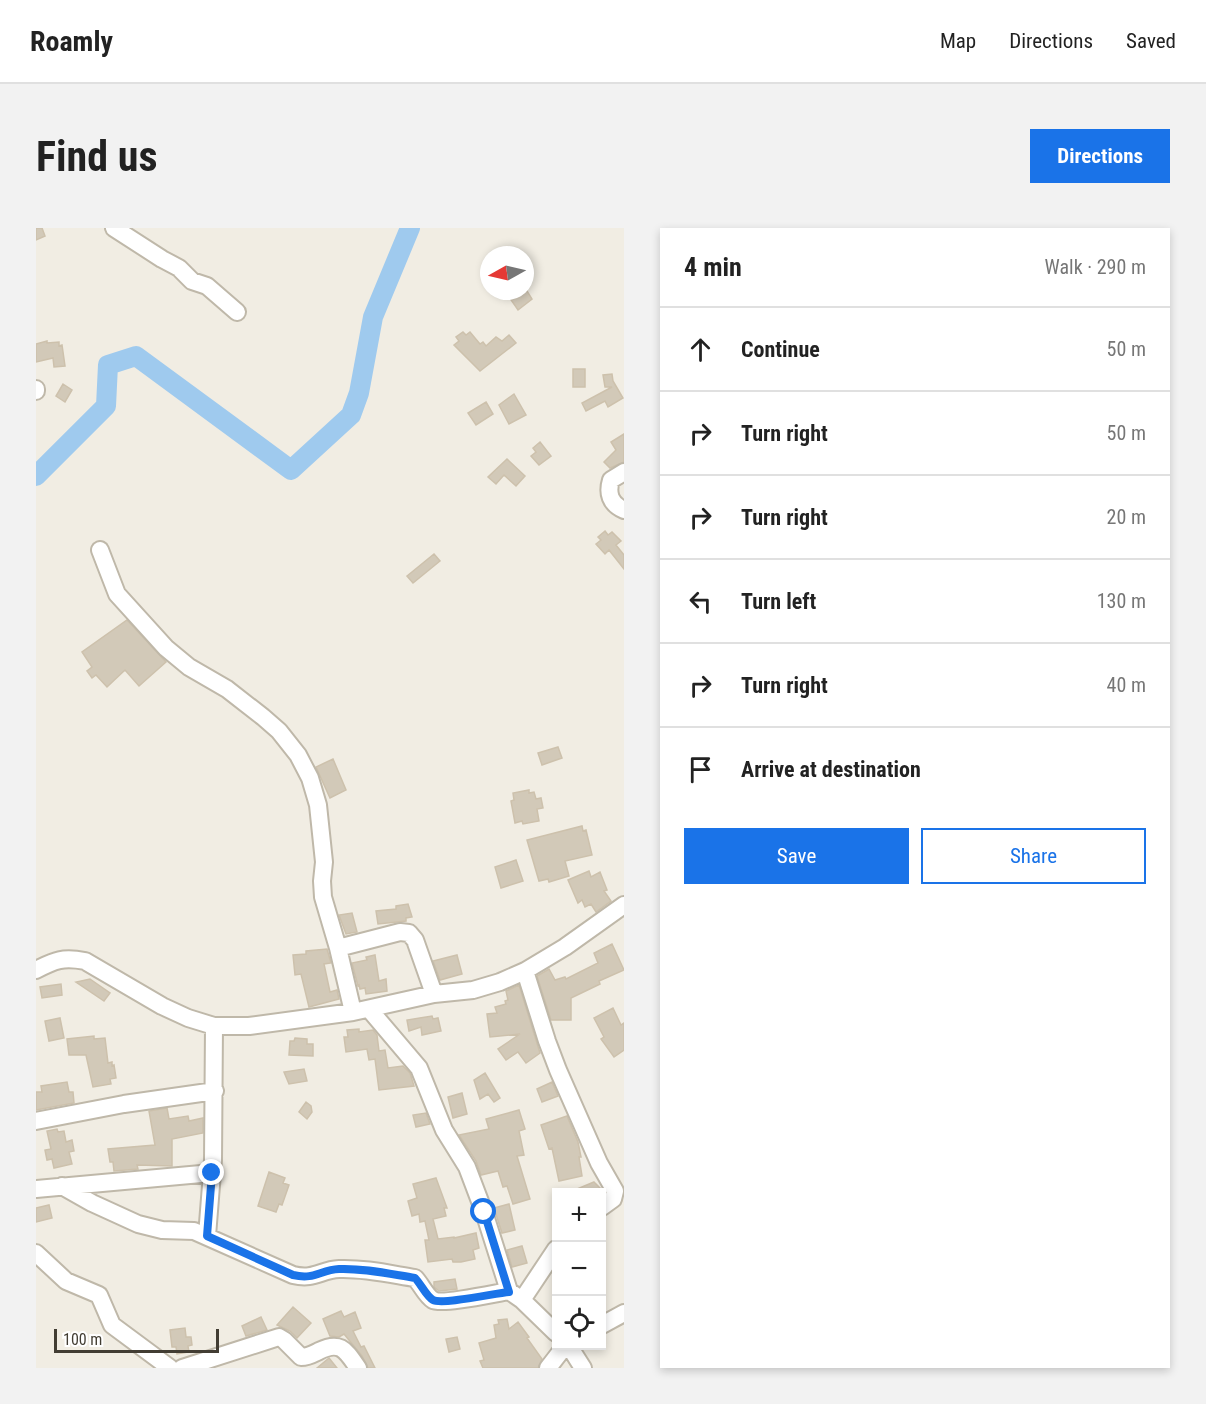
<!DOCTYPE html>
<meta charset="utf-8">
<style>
body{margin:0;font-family:"Roboto Condensed",sans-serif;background:#f2f2f2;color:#222}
.controls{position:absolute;right:18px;bottom:18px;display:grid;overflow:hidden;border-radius:0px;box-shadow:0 3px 9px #0003}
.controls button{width:54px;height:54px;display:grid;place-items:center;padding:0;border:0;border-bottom:2px solid #e0e0e0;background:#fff;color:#222;font:30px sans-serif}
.compass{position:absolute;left:444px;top:18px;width:54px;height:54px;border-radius:50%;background:#fff;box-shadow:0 3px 9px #0003;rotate:262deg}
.scale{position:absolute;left:18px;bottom:15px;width:165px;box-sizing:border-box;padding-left:6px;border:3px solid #423d33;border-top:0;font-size:16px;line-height:21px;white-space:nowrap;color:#423d33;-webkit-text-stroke:4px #fff;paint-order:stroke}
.stop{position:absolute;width:18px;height:18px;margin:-14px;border:4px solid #1a73e8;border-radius:50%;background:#fff}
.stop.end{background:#1a73e8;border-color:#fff;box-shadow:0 2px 6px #0008}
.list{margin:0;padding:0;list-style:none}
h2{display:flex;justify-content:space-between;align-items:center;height:78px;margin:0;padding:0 24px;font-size:26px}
h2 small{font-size:20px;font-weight:400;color:#767676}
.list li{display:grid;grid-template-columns:39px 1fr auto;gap:18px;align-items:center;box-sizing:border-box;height:84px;padding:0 24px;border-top:2px solid #e0e0e0}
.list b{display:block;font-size:22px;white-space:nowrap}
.list em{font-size:20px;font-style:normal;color:#767676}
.actions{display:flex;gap:12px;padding:18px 24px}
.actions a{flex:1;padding:14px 0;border:2px solid #1a73e8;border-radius:0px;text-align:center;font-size:21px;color:#1a73e8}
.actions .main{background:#1a73e8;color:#fff}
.icon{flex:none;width:33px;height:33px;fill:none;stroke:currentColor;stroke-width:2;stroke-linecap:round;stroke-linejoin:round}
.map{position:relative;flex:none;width:588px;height:1140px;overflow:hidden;border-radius:0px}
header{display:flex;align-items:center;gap:36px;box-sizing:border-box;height:84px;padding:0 30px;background:#fff;border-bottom:2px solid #e0e0e0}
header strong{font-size:28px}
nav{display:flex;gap:33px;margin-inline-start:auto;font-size:21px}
.intro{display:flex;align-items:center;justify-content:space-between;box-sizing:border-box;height:144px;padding:0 36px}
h1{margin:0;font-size:42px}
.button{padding:15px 27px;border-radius:0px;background:#1a73e8;color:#fff;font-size:21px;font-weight:700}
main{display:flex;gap:36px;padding:0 36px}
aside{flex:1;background:#fff;border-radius:0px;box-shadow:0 3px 9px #0003}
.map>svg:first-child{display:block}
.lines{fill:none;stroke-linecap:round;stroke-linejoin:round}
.river{stroke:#9fcaee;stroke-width:20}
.building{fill:#d2c9b8;stroke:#cdc1ac;stroke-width:1.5}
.minor-casing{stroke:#bfb8a9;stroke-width:20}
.minor{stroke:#fff;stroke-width:16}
.route{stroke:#1a73e8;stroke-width:8}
</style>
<header>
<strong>Roamly</strong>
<nav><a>Map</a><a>Directions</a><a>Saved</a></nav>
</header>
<div class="intro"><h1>Find us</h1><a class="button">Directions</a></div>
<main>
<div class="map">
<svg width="588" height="1140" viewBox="0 0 588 1140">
<rect width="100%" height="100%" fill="#f1ede3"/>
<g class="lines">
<path class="river" d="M0,248L70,178L72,137L100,128L255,242L315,187L323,165L337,89L374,0"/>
</g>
<path class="building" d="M0,0H6L9,8L0,12Z
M469,63H491L496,71L482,82Z
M427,104L430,107L434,104L444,116L447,114L450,118L460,109L466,113L473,107L480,115L444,143L418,117L423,113L420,109Z
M11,113V115L23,114V118L26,117L29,138L18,139L17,130L0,134V116Z
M537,141H549V159H537Z
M576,146L577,153L587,170L572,179L569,173L550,183L546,175L576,159H569L567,147Z
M27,156L36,162L29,174L20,168Z
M478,166L490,187L473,196L463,177Z
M450,174L457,186L440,197L432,185Z
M588,206V234L574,240L568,234L580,222L575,214Z
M504,214L515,228L503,237L495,228L500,224L497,220Z
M471,231L489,248L480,258L468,247L460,256L452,249Z
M569,303L572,307L576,304L585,313L580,317L588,327V341L573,322L569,326L560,316L565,312L562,309Z
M398,326L404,333L377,355L371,348Z
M91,392L130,434L103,458L89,442L71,459L60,447L56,450L51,443L56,439L46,424Z
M522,519L526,530L506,537L502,525Z
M297,531L310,562L294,570L280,539Z
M493,562V565L498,564L500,571L505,570L507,580L501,581L503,593L487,596L486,593L479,595L475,573L478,572L477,565Z
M546,598L547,603L550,602L556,627L529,633L533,648L513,654L512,651L503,653L491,612Z
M480,632L487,653L465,660L459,639Z
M553,643L555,649L564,644L571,662L568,663L575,673L560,684L555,676L549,679L546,672L542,675L532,652Z
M372,676L376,689L370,690V693L342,696L340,683L360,681V678Z
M316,685L321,704L310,706L303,687Z
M576,716L588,742L563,753L564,756L535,770V792H515L501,748L513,741L519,752L529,749L530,751L562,735L558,725Z
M291,721L295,735L288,736L294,764L301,762L303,771L273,779L265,746L259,747L257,727L270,726V723Z
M339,727L343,753L350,751L351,763L330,766L329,760L324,761L323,757L322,758L316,735L331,732L330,729Z
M421,727L426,746L404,752L397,733Z
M54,751L74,765L68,773L40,754Z
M25,756L26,767L6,770L4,759Z
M483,757L504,825L490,835L482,824L470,832L462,821L484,806L454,809L451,786L461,785L459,779L470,776L469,773L472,772L470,763Z
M577,780L585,797L588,795V822L578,829L565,811L568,809L558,790Z
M396,788L397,791L402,790L405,803L386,807L385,799L373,803L371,792Z
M24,790L28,810L13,813L9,793Z
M323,801V804L337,802L341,807L343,823L349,822L352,840L367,838L374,845L378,858L343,862L339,831L333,832L331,821L310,824L308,809H312L311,802Z
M58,808V811L69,810L72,835L76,834V838L78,837L80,850L74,851L75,856L57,859L50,827H33L31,811Z
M259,810L271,811V816H277V828L253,827L254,813H258Z
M268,841L271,853L253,856L248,844Z
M449,845L464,870L458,874L452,866L444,871L438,852Z
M31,854L33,864H37L38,875L0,882V864H6L5,858Z
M516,854L522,868L506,874L501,861Z
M426,865L431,886L417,890L412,869Z
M270,874L275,878L276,884L271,891L263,884Z
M131,880L133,891L152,888L153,893L167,890V905L136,911V938L101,937L102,941L78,943L77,934H74L72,921L119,917L113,883Z
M483,882L489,901L483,903L488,927L481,928L494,971L477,976L471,958L467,959L462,943L445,947L440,933L423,907L453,901L450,891Z
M390,885L394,896L380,899L377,887Z
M531,888L542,914L545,929H543L546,948L523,953L516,920L513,921L505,897Z
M21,901L22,904L28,903L30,914L36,912L38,923L33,924L36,936L18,940L16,931L11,932L9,922L15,921L11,903Z
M233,944L249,950L247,955L253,957L246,977L243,976L240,984L222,978Z
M400,950L411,980H408L410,988L397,991L402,1011L418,1009V1010L440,1005L443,1020L437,1022L439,1031L425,1034H417L416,1031L392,1034L389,1012H393L389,993L384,994L383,986L376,988L372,973L381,970L377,956Z
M558,954L568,964H534Z
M473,976L479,1002L466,1005L458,980Z
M13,977L16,990L0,994V980Z
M486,1018L491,1035L476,1039L471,1022Z
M419,1051L421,1061L403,1063L398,1059V1054Z
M257,1079L275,1095L261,1110L254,1103L241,1097Z
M305,1083L308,1089L319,1084L325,1100L317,1103L325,1119L328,1118L339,1140H332L326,1128L308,1106L303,1109L294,1108L287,1091Z
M225,1089L231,1102L210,1108L206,1098Z
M471,1091L473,1101L482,1094L493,1109L491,1110L506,1131L502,1140H447L444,1133L448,1132L443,1115L460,1110L458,1097L463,1096L462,1092Z
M149,1100L150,1109H155L156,1117L152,1118L153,1124L141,1126L140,1119H136L134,1102Z
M421,1109L424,1121L413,1124L410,1111Z
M293,1130L301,1140H281Z"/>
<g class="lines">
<defs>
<path id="minor" d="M78,0L126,31L143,40L156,53L171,58L201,84
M0,161V163
M588,244L575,252C571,265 574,276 588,282
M64,322L81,366L130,420L153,439L191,461L227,489L243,503L262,527L274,550L282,577L288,634L286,653L287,669L302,720L317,784
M302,720L364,704L373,705L379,712L398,766
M0,742C19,732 27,729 49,733L126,778L152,790L178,798H213L317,784L398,766L437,762L464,754L489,743L529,719L588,677
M489,743L511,813L522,842L563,935L579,963L577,971L566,979
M333,781L383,840L408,902L431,939L448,984L473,1063
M0,893L88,876L179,863
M26,958L56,975L102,996L126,1002L158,1003L257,1047C279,1052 284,1042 303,1041C328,1040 354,1046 379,1050C385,1056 390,1068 397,1072C406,1077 460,1065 473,1063L486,1072L520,1105
M0,961L176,945
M171,1008L177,932L178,798
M0,1025L30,1053L63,1067L76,1097L134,1140
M486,1072L520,1021
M566,1097L588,1085
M533,1118L547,1140
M146,1140L243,1109L248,1112L265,1129C272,1129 277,1126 283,1123C305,1112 310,1123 322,1140
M512,1140L529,1118"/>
</defs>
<use href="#minor" class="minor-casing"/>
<use href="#minor" class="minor"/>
</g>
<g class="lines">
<path class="route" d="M176,945L171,1008L257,1047C279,1052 284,1042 303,1041C328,1040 354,1046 379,1050C385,1056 390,1068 397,1072C406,1077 460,1065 473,1064L448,984"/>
</g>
</svg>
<div class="controls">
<button>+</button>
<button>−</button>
<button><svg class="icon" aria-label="locate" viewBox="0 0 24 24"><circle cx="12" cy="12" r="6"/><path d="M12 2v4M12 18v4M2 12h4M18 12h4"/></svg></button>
</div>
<svg class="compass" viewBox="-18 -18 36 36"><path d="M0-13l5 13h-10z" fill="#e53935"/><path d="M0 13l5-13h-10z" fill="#767676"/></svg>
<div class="scale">100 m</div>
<div class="stop" style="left:448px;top:984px"></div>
<div class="stop end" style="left:176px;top:945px"></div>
</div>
<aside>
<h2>4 min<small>Walk · 290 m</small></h2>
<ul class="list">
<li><svg class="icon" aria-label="ahead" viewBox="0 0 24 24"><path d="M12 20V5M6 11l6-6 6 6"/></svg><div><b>Continue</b></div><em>50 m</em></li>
<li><svg class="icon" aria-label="right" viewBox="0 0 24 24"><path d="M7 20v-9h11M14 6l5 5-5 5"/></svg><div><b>Turn right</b></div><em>50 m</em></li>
<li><svg class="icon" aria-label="right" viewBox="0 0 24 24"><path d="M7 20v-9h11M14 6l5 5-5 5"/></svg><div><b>Turn right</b></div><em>20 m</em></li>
<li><svg class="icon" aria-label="left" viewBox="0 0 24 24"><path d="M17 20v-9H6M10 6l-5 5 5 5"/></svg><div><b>Turn left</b></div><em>130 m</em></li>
<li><svg class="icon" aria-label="right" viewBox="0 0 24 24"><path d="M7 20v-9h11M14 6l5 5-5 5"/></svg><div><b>Turn right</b></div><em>40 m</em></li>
<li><svg class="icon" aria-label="arrive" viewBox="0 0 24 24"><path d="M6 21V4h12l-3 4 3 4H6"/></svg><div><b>Arrive at destination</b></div></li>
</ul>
<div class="actions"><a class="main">Save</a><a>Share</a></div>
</aside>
</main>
